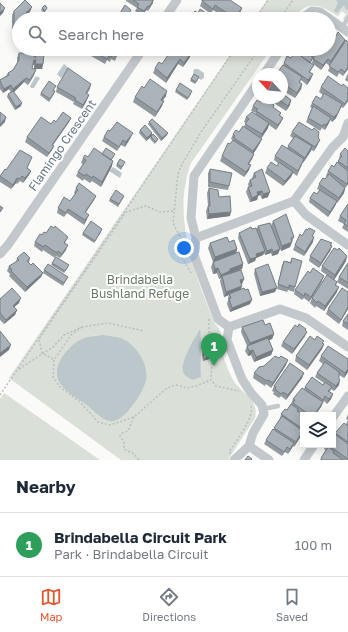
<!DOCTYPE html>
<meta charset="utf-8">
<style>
body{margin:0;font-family:"Golos Text",sans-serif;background:#f6f6f7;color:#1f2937}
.controls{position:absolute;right:12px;bottom:12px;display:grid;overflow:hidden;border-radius:0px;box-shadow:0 2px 10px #0003}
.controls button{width:36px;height:36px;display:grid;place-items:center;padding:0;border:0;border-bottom:1px solid #e0e1e3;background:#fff;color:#1f2937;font:20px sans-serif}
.compass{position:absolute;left:252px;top:68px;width:36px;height:36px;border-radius:50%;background:#fff;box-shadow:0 2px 10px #0003;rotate:296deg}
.you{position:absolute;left:184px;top:248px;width:14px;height:14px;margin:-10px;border:3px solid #fff;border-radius:50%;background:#1a73e8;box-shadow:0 0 0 6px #1a73e833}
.badge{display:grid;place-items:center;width:26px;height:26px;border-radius:50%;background:#e4572e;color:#fff;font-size:13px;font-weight:700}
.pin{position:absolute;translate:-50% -33px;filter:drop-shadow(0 1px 2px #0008)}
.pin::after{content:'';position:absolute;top:21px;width:14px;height:12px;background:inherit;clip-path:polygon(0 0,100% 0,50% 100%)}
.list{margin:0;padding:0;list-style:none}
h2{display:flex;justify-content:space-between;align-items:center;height:52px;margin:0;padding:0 16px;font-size:17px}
h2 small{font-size:13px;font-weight:400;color:#747a83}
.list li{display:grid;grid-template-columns:26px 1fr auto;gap:12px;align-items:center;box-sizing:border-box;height:64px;padding:0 16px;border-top:1px solid #e0e1e3}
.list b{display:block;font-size:15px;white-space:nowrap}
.list p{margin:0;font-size:13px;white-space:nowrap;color:#747a83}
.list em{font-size:13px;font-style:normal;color:#747a83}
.icon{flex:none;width:22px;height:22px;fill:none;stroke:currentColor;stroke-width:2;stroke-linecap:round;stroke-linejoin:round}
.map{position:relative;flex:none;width:348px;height:460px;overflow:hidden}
.search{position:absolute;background:#fff;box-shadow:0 2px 10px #0003;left:12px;right:12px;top:12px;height:44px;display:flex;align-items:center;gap:10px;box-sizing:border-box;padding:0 14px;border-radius:22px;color:#747a83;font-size:15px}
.sheet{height:116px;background:#fff}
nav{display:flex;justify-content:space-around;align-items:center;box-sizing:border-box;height:56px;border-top:1px solid #e0e1e3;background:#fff;font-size:11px;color:#747a83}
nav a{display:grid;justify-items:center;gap:2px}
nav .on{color:#e4572e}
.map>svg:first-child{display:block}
.green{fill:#dadfd7;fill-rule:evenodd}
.water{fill:#bbc7cb}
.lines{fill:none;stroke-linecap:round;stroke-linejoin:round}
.path{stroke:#bbbfc2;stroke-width:1.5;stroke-dasharray:2 2;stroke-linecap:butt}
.lane{stroke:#c3c8cc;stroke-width:4.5}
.street{stroke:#c3c8cc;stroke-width:9}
.wall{fill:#929a9f}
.shaded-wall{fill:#777d82}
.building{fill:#aab3b9;stroke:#777d82}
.labels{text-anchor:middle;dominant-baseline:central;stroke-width:4;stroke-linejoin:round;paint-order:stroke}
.street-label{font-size:12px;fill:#657683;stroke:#fff}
.park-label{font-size:12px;fill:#687a64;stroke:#fff}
</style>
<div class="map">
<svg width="348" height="460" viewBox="0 0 348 460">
<rect width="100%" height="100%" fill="#fafaf8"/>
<path class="green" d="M267,0H336L339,3L334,11L343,6H348V22L343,19L346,14L342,11L338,16C317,3 308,0 292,19H254Z
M234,49H271L191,163C171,217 195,274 215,324C224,332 220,337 221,346C221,353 229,372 232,378C240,394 260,398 255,418L228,460H121L9,378ZM103,335L120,337L138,395L132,407L91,336ZM202,346L200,356L201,377L186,355L190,347Z
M4,393L100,460H0V399Z"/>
<path class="water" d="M336,0H348V6H343L337,13L334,11L338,3Z
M64,64L69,68L61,78L57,74Z
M194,69H198L204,73V78L201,80L193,74Z
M36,76L40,78L34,88H31L30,86Z
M113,167L122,173L120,178L109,171Z
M200,329C202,345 200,360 201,377L192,380C190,378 185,376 184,374C178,364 195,338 200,329Z
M103,335C109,336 116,336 121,338C135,344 149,363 146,380C144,391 124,424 110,421C102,420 94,411 88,406C79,399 65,392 60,383C50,368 67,347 80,340C87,336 95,336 103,335Z"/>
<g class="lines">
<path class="path" d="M255,19L268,0
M280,19L293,0
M191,273L183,259L181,254L182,241L173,223L178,174L181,166L201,132L259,49
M209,319V346L212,360L211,380L216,386L239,391
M82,327L71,335L54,360L53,377L60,387L80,402L98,422L110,425L134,417L167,388L176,385L187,388L196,386L211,380
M53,359L42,353L39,339L126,212L146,206L160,212L174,211
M19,369L53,347L64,335L82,327L108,323L144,331
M0,395L235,49
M134,417L128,431L122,433L120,436L124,442V449L134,454L139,460
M231,453L229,452C235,443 255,416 251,406"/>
<path class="lane" d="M347,7L348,8
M342,28L348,18
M263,409L278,406"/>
<path class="street" d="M164,19L177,0
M301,19L312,11L320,12L348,32
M264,74L281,49
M294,201L306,215L348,245
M196,238L294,201L332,148L343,137L348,123
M0,254L8,245L143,49
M229,327L280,309L306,318L348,347
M333,417L348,396
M249,446L269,460
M234,460L249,446L253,433L264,414L262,405L251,393L242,379L227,340L229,327L218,319L194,255L196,238L191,218L194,176L258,82
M304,460L314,445"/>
</g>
<path class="wall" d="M126,0H154L148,11L146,10L142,16L135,11L137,8L126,1Z
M202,1L242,8L240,13L235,19H227L213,10L211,14L200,6Z
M42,8L46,10L44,13L41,10Z
M14,11L30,12L27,15L19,19V41L13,34L14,31L12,28V15Z
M130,12L125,19L119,15L120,13Z
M336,36L345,40L344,44L348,69L343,76L339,73L337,77L328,71L330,66L326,63L321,70L312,63L313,59Z
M85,49H120L115,61L111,59L110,62L107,60L105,64L84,52Z
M304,49H319L310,63L314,65L310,72L311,79L307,85L301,80L300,82L302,84L301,89L295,98L285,92L284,95L290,105L286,111L271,101V103L274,105L273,108L281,113L280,115L283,118L281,122L276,130L269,125L268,128L261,138L260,143L253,154H254L252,159L249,164V170L244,177L220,161L222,156L233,140L231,139L233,134L239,132L244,127L246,123L244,122L246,117L255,114L256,113L251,111L253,106L260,102L263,98H282V74H277V73L283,65L287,56L291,58L301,56Z
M19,53L34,57H35L36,53L43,64L42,69H34V65H32V68L34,75L28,85L24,82L14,92L21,106L15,110L7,97L8,94L11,93L9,89L3,93L0,89V80L6,76L8,73L13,70L17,63V58Z
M190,57L183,67L178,64L166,83L153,73L155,68L162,64Z
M348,73V82L345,80Z
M191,79H198L195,84L190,81Z
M91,84L90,89L87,94V100L82,109L73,104L74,102L56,92L57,87Z
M56,86L53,90L55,91L54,94L49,102L40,95L41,93Z
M342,86L348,88V101L343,108L341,107L336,118L332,122L330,120L325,130L322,128L320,131L306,122L312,108L310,107L312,103L321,99L323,95L319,92L321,87Z
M144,88L166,96L162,100V106L155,117L133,102L135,97Z
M176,90L191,94L187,100L175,92Z
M71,118L69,122L53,145L52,150L47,157L25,142L27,137L51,124Z
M149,122L168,133L167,135L161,141L148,124Z
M140,130L152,133V136L146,141L139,133Z
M110,131L131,137L125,147L121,145L117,151L102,141L104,137Z
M292,132L318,138V144L314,151L311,150L303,163V162L297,176L293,173L291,177L283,186L265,173L267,168L277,166L279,164L274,160L275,156L287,148L293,138L290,136Z
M151,137L157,141L155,144L150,139Z
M348,151V184L345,188L344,193L337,203V202L335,206L328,217L309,202L310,198L317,194L319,190L317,189L319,184L325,179L327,177L326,176L328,171L334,167L338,162L339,159L340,154Z
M102,154L114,156L111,160L112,166L101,187L92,181L90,183L84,179L83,181L76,176L78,172L83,164L81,163L83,158Z
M32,157L27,168L31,171L29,175L23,183L20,181L17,184L16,183L11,189L0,182V176L6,170Z
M117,164H124L121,170L116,166Z
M210,169L229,186L228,190L208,187V173Z
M254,173L268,197L262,199L260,195L258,196L257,200L250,202L246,192L248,187H249L248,184L250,180L253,178H252Z
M76,188L96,196L94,200L86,212L87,219L84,225L67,213L64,217L57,213L58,208L70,201L75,194L74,193Z
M209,188L230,216L207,219L206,211L208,206L207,193Z
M123,198L118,207L109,201L110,199Z
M348,204V232L342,228L344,224L338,221L340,216Z
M273,221L294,237L290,247L281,251L271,226Z
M258,226L280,249L278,254L272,256L271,253L265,255L264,253L263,255L256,258L255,261L248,264L238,238L239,233L252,229L256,230Z
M102,229L101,232L94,243L82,235L83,233Z
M46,233L68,237L65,243L66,250L60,258L56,256L55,258L43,250L42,252L34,246L35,242L42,235Z
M302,236H313V242L304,256L293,250L295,245Z
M229,242L237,249L236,254L243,264L242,269L230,274L244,279L242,284H241L242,286L241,289L250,304L230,312L227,304L228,300V298L229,295L224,297L220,281L221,278L219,279L217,273L213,274L211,267L213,262L208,248L210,243Z
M332,243L331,246H332L330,251L319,268L309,261L310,256Z
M338,250L346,261L334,280L321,271L322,266Z
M17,258H30L29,263L31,265L43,273L41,277L25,292L9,276L10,274L7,271L9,266L16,262Z
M292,258L295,287L294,292L288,290L287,292L277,289L282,265L284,261L290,262Z
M52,263L68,267L64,273L51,265Z
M348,263V289L337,282L336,285L337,292L324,311L316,306L315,308L310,303L312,298L337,282L339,277Z
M255,269L275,292L260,296L254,274Z
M44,270L68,277L63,286L43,273Z
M322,281L309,302L304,298L302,300L294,294L295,290Z
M0,299L19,303L14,307L17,310L15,315L4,324L0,320Z
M328,309H348L339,324L326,314Z
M348,314V330L342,326L343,321Z
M265,325L274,334L272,339L269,340L273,350L271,355L254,362L251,355L248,356L245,351L247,346L241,332L242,327Z
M298,327L306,329L305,336L292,354L281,346L283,342Z
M315,340L324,344L322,349L307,370L295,361L296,356Z
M203,352L210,356L209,359L203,361L202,355Z
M321,356L348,359V372L344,378L339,375V385L334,391L331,389L330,392L333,394L331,399L327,404L324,401L321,407L315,415H303V433L302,434L294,447L293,446L288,454L285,452L282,456L264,444L266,440L274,429L280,419L281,414L287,410L291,404L293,399L304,389L305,387L323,385L324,383L315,377L317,373L323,364L319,361Z
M279,358L286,365L271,388L266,384L265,386L253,378L254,373L264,366Z
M304,373L302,378L286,400L281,396L279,398L273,394L274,392L272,391L274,386Z
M348,414V460H320L326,450L324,449L326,445H333L334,438H333L335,433L346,424L348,420L346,419Z"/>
<path class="shaded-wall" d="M153,0V3L148,11L150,6Z
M148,6L146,10L142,16L144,11Z
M32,7L30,12L25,17L26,13Z
M5,8L3,13L0,16V13Z
M242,8L240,13L235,19H234Z
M345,40L344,44L330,66L331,61Z
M318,49H319L313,58L315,54Z
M192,52L190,57L183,67L184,63Z
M180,59L178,64L166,83L167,78Z
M328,59L326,63L321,70L323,65Z
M34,60H36L34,65H32Z
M35,64H43L42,69H34Z
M348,67V69L343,76L345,72Z
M36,70L34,75L28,85L30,80Z
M313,74L311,79L307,85L308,80Z
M26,78L24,82L12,94L13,89Z
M302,84L301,89L295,98L297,93Z
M11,85L9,89L3,93L4,89Z
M167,91L166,96L160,104L161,100Z
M89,95L87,100L82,109L83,105Z
M348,99V101L343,108L345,104Z
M291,100L290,105L286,111L288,106Z
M164,101L162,106L155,117L157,112Z
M22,103L21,106L15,110L16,107Z
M342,104L336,118L332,122L334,117Z
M6,117L5,122L0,127V125Z
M71,118L69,122L50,149L52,145Z
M283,118L281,122L276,130L278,125Z
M331,118L329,123L325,130L326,125Z
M269,123L268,128L261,139L262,134Z
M133,133L131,137L125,147L126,142Z
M152,133V136L146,141L147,138Z
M168,133L167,135L161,141L162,138Z
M262,139L260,143L252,156L253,151Z
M320,140L318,144L314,151L315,147Z
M54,146L52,150L47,157L49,153Z
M312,146L311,151L303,163L305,158Z
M254,154L252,159L246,168L248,164Z
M113,161L112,166L101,187L102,182Z
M251,165L249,170L244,177L246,172Z
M31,171L29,175L23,183L25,178Z
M293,172L291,177L283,186L285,181Z
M17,178L16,183L11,189L13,185Z
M348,182V184L345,188L344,193L337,203L339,198L345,188Z
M262,191L260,195L258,196L257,200L250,202L252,198L257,192Z
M270,192L268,197L262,199L263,194Z
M96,196L94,200L83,216L85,212Z
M337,201L335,206L328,217L330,212Z
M231,212L230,216L207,219L209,214Z
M89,215L84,225L85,220Z
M314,237L313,242L304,256L305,252Z
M292,242L290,247L281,251L282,246Z
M68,245L66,250L60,258L62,254Z
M332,246L330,251L319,268L321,263Z
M237,249L236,254L213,262L215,257Z
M272,249L271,253L265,255L267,251Z
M280,249L278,254L272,256L273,252Z
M265,251L263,255L256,258L255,261L248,264L250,259L256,254Z
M347,256L346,261L334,280L335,275Z
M243,264L242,269L222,276L221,278L219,279L221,275L230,269Z
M218,268L217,273L213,274L215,269Z
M43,273L41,277L25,292L27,287Z
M324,276L322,281L309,302L311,297Z
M244,279L242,284L238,285L240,280Z
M242,286L240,291L229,294V295L224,297L226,292Z
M339,287L337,292L324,311L325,306Z
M277,288L275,292L260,296L262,292Z
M21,298L19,303L11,310L13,306Z
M252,300L250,304L230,312L232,308Z
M348,307V309L339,324L341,320Z
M17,310L15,315L4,324L6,320Z
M307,332L305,336L292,354L294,349Z
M274,334L272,339L248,348L250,343Z
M324,344L322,349L307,370L309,365Z
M11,345L9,350L0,357V353Z
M253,350L251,355L248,356L249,351Z
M273,350L271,355L254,362L256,357Z
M210,356L209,359L203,361L204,359Z
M288,360L286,365L271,388L273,383Z
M348,369V372L344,378L345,373Z
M304,373L302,378L286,400L288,395Z
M340,380L339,385L334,391L336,386Z
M333,394L331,399L327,404L329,399Z
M325,396L321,407L315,415H314L321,404Z
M303,431L301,436L294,447L296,442Z
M294,443L292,448L288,454L290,449Z"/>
<path class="building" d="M25,0L32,7L26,13L29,17L28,19H19V34L14,29L17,27L14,24V11Z
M133,0H153L150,6H148L144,11L137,7L139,4Z
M202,0H230L242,8L234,18L215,5L213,9L202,1Z
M0,3L5,8L0,13Z
M45,5L47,8L45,11L42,8Z
M125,5L131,10L126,17L120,13Z
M200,9L215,19H192L190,18L195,11L198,13Z
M331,32L336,36L338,32L345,40L331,61L328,59L323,65L313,59L320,49H329V35Z
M346,40L348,42V67L345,72L341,69L338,72L329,66Z
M88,49H120L116,56L113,55L111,57L109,56L107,59Z
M172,49L174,50L175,49H187L192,52L184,63L180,59L167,78L155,68L159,62L162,64Z
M307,49H318L315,54Z
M295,52L314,65L309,72L313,74L308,80L284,63L287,56L291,58Z
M304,52L313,57L310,63L301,56Z
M19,53H34V57H36V53L44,54L43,64H35L36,60H34L32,68L36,70L30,80L26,78L13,89L11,85L4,89L0,81V80L9,75L8,73L13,70L19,60Z
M283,65L302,77L299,82L302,84L297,93L282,83V74H279L277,73Z
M68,68L91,84L86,93L89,95L83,105L75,100L76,98L57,87Z
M194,74L199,77L196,82L191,79Z
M328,76L342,86L343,84L348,88V93L347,94L348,95V99L345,104L321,87Z
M150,79L167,91L161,100L164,101L157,112L135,97L142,86L144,88Z
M49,81L56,86L53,90L55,91L50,99L41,93Z
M180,83L192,91L188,98L176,90Z
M282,88L286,91L283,94L291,100L288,106L276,98H282Z
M13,91L22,103L16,107L8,94Z
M324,93L342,104L338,113L334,117L312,103L316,96L321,99Z
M263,98H267L271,101L270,102L274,105L273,107L281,113L279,115L283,118L278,125L256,111L258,109L253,106L257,100L260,102Z
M313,106L331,118L326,125L324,124L322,126L308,118Z
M0,112L6,117L0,125Z
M63,112L71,118L52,145L54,146L49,153L27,137L41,117L51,124L54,120L56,122Z
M252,112L269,123L262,134L245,124L249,119L246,117Z
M152,119L168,133L162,138L149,122Z
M117,122L133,133L126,142L123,140L119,147L104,137L108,130L110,131Z
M299,122L312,130L314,128L319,132L318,138L320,140L315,147L292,132Z
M145,125L152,133L147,138L140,130Z
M243,126L262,139L253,151L234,138L235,136L233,134L236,130L239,132Z
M153,134L158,139L156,142L151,137Z
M295,136L312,146L305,158L288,146Z
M233,140L254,154L248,164L251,165L246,172L222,156L228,143L230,144Z
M282,145L304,159L298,171L275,156Z
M94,148L113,161L102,182L93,176L92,178L86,174L85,176L78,172L86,160L83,158L85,155L88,157Z
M106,148L115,154L111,160L102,154Z
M345,148L348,151V168L338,161L342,156L340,154Z
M20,150L32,157L27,168L31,171L25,178L22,176L19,179L17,178L13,185L0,176L5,169L6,170Z
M120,159L125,162L122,167L117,164Z
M271,162L277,166L279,162L293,172L285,181L267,168Z
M337,162L348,171V182L347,184L328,171L332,165L334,167Z
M210,169L232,173L229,186L210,182Z
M262,169L270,192L263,194L262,191L257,192L258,195L252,198L248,187L252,186L250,180L256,177L254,173Z
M329,174L345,188L339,198L319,184L323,178L325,179Z
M79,183L96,196L85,212L89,215L85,220L68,209L66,213L58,208L64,197L70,201L78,190L76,188Z
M209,188L218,190L219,197L230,196L231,212L209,214L208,206H210Z
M116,190L124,196L119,204L110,199Z
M320,190L337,201L330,212L310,198L314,192L317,194Z
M348,204V226L344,224L346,220L340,216Z
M0,206L3,208L0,212Z
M286,214L294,237L291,238L292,242L282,246L273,221Z
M91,221L102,229L95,241L83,233Z
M270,223L280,249L273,252L272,249L267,251L258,226Z
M51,226L54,228L55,226L68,237L64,243L68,245L62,254L58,251L57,253L45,245L44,247L35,242L40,234L42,235L44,232L46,233Z
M251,227L252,229L256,228L265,251L256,254L257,257L250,259L239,233Z
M309,228L315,231L312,236L314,237L305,252L295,245L300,234L302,236L306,229L307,230Z
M227,237L229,242L234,240L237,249L215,257L210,243Z
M321,239L332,243L330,245L332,246L321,263L310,256Z
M334,248L338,250L339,248L347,256L335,275L322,266Z
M24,252L30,258L27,261L31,265L33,263L43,273L27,287L11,271L12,270L9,266L19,260L17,258Z
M239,252L243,264L230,269V271L221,275L218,268L215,269L213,262Z
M56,257L69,265L65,271L52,263Z
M292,258L302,261L295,287L289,285V288L278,284L284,261L291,263Z
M348,263V283L339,277Z
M48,264L68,277L64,283L44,270Z
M268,264L277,288L262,292L255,269Z
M313,268L324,276L311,297L305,293L304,296L295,290L308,271L310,273Z
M241,270L244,279L240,280L242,286L226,292L222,276Z
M327,275L337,282L335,285L339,287L325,306L318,301L317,303L312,298Z
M12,288L21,298L13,306L17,310L6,320L0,313V299Z
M244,288L245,290L248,289L252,300L232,308L229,299L231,298L229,294Z
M342,288L348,292V307L341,320L328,309Z
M348,314V324L343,321Z
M263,320L265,325L270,323L274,334L250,343L242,327Z
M299,324L306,329L305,330L307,332L294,349L283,342L295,325L298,327Z
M0,331L11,345L0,353Z
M310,336L315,340L317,336L324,341L322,343L324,344L309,365L296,356Z
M268,338L273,350L256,357L253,350L249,351L247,346Z
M328,346L348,359V369L345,373L321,356Z
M203,352H209L210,356L204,359Z
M275,356L279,358L281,356L288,360L273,383L268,380L267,381L254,373L259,367L264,366Z
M325,362L339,372V379L340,380L336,386L317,373Z
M290,363L304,373L288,395L283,392L281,394L275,389L276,387L274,386Z
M312,377L323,385L325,382L332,387L328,391L333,394L329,399L325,396L323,400L305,387Z
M302,388L323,402L314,415H310L293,403L295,400L293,399Z
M291,404L298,409L297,411L303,415V429L281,414L285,409L287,410Z
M282,416L303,431L296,442L274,428Z
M344,423L348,426V442L335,433Z
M273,429L294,443L290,449L287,447L284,452L266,440Z
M336,435L348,444V459L328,445H333V440Z
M328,447L334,451L333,453L343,460H323L321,458Z
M248,456L252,459L251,460H245Z"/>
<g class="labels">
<g class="street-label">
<text transform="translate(62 145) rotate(-55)">Flamingo Crescent</text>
</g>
<g class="park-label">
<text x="140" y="279">Brindabella<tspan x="140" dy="14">Bushland Refuge</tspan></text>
</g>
</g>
</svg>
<div class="controls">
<button><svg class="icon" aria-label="layers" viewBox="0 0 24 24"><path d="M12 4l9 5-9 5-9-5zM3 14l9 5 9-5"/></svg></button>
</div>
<svg class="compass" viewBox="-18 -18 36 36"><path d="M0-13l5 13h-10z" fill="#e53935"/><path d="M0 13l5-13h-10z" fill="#747a83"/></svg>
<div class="you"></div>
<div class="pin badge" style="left:214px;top:366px;background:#2e9e5b">1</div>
<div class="search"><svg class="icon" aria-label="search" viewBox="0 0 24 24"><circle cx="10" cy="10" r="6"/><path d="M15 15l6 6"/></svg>Search here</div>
</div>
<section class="sheet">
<h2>Nearby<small></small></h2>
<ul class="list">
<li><span class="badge" style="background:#2e9e5b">1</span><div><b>Brindabella Circuit Park</b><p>Park · Brindabella Circuit</p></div><em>100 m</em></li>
</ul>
</section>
<nav>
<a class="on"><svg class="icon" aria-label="map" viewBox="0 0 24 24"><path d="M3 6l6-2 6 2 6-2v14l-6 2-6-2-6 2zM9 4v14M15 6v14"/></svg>Map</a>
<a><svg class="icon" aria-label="directions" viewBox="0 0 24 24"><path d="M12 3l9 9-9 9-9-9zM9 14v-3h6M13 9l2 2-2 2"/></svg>Directions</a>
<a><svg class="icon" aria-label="saved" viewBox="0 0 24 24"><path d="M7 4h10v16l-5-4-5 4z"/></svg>Saved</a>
</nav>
